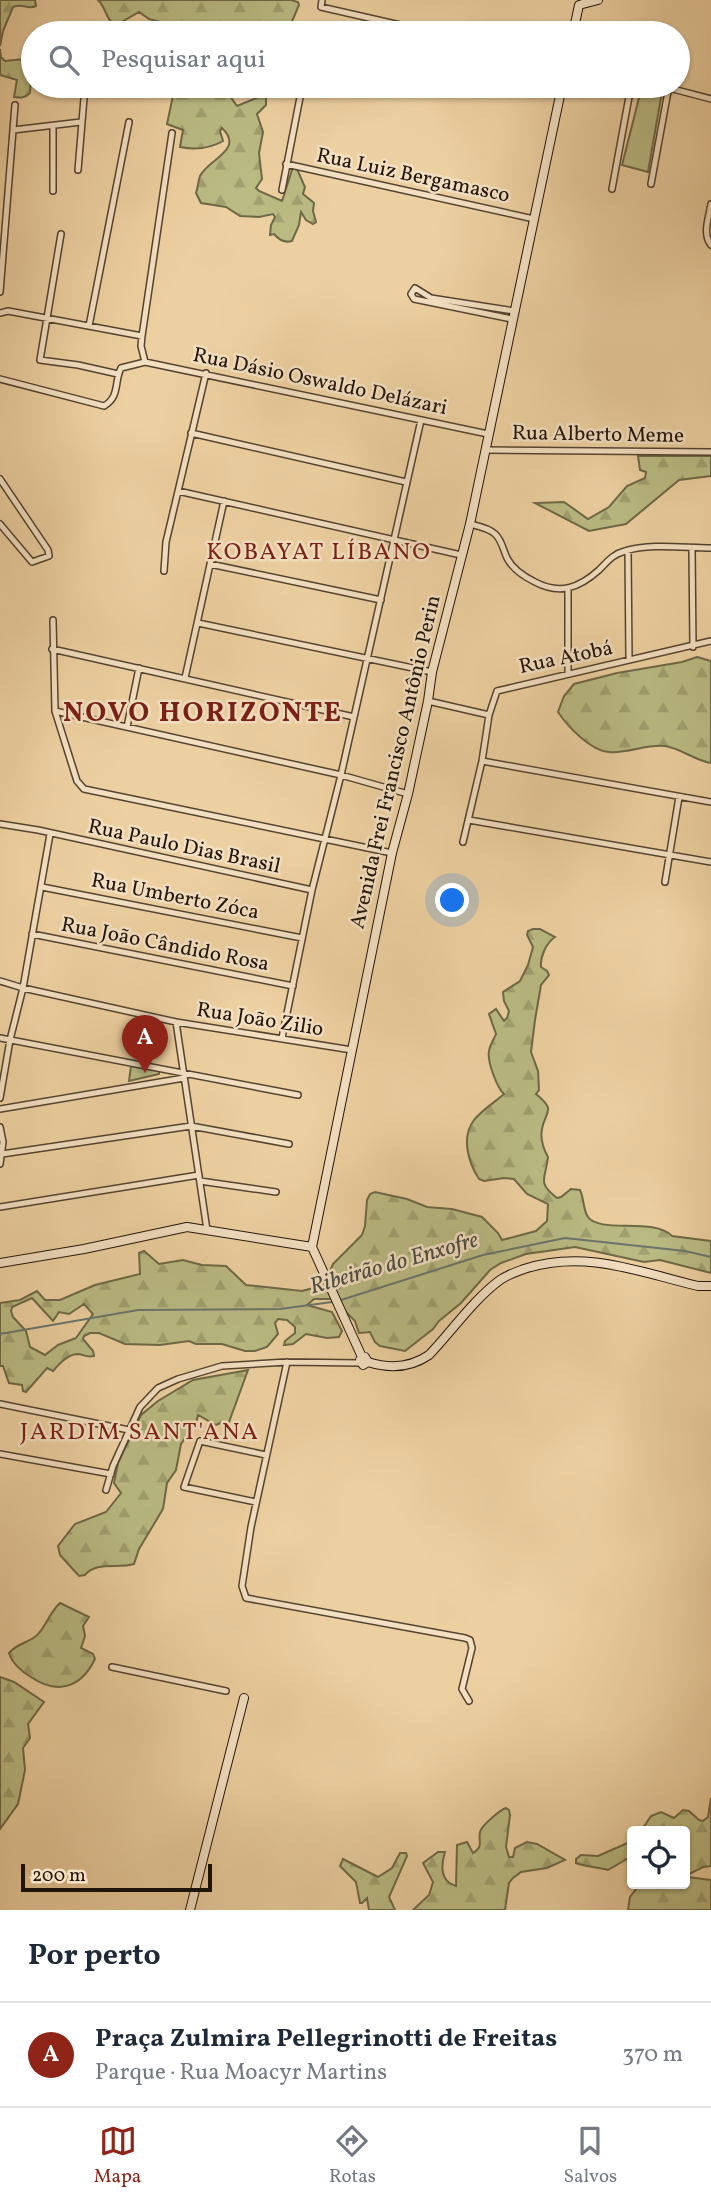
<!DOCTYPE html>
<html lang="pt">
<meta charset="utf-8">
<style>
body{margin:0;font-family:Vollkorn,serif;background:#f6f6f7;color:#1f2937}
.controls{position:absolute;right:21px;bottom:21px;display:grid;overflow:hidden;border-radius:7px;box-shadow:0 2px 5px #0004}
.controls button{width:63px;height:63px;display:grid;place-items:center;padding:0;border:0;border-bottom:2px solid #e0e1e3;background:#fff;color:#1f2937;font:35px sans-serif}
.scale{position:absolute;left:21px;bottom:18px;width:191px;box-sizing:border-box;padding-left:7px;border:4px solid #211409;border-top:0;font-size:19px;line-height:24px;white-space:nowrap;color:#211409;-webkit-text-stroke:5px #f3e0c2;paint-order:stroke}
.you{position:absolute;left:453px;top:901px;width:24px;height:24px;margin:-18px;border:5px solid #fff;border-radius:50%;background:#1a73e8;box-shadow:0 0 0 10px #1a73e833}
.badge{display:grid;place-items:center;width:46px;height:46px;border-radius:50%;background:#8f2418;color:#fff;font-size:23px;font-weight:700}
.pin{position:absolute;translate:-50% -58px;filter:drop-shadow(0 2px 4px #0008)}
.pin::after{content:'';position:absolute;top:37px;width:24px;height:21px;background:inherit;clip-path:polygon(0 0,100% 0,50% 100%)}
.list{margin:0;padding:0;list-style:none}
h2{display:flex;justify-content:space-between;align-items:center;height:91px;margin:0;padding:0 28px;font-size:30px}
h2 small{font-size:23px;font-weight:400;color:#747a83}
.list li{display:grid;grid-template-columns:46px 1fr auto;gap:21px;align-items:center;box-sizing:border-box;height:105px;padding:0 28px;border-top:2px solid #e0e1e3}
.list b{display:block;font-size:26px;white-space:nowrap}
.list p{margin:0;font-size:23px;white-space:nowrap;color:#747a83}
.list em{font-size:23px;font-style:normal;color:#747a83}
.icon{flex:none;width:38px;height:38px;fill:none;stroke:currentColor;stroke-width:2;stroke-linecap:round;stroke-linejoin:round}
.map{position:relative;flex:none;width:711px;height:1910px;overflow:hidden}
.search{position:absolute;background:#fff;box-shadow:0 2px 5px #0004;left:21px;right:21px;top:21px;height:77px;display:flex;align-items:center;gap:18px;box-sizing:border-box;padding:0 24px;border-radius:38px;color:#747a83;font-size:26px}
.sheet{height:196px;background:#fff}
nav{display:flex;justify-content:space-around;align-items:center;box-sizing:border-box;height:98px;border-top:2px solid #e0e1e3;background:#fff;font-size:19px;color:#747a83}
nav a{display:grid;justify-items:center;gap:4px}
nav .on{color:#8f2418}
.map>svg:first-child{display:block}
.forest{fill:url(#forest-firs);stroke:#6e6846;stroke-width:2;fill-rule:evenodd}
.park{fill:#babb83;stroke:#6e6846;stroke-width:2}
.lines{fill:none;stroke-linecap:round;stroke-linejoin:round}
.stream{stroke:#6a756c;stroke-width:2}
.street-casing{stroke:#54432f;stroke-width:8}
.secondary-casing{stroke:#211409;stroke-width:10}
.street{stroke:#f3e0c2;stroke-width:5}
.secondary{stroke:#f3e0c2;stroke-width:8}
.labels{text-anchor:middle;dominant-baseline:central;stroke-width:5;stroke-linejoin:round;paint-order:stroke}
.street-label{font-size:21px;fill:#211409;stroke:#f3e0c2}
.water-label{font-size:23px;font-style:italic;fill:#4c4c43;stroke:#f3e0c2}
.quarter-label{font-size:24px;letter-spacing:2px;fill:#7a1f14;stroke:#f3e0c2}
.district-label{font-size:28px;font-weight:bold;letter-spacing:2px;fill:#7a1f14;stroke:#f3e0c2}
</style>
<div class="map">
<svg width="711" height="1910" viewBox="0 0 711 1910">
<defs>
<pattern id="forest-firs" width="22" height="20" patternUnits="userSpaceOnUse" patternTransform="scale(1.75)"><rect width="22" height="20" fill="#babb83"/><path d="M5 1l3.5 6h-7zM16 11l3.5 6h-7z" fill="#a0a070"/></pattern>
</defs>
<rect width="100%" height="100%" fill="#edd0a1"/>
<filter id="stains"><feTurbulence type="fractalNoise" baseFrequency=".00286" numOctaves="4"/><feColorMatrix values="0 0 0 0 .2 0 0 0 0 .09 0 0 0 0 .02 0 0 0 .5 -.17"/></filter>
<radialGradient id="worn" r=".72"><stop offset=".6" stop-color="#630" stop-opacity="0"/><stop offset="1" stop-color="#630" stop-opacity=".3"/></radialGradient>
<path class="forest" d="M0,0H35L36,6C28,10 23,3 13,7L3,31L0,46Z
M98,0H291L298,2L299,5L291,24C249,36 206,33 163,33L164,23L149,19L139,12L118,24H113C106,18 105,6 98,0Z
M0,49L1,57L5,61L24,59L32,64L30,93C25,98 21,98 14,97L17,80L0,75Z
M175,86H223L237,106L266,94V105L257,114L263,132L259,153L262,179L256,188L259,191L282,201L293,167L297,169L305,187L303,194L314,203L313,211L316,222L313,224L306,220L301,212L299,225L292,241C285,243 279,240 274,234L270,235L271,225L275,217L273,214L259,217L240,216L226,207L201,203L196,193C198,188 198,181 200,176C208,159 245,150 222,128L220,131L223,141C209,149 195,150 180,147L183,130L167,124Z
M638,456H711V476L679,480L626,524L589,531L535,503L564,502L588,519L609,507L627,486L645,478L646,472L640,470Z
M697,657L711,661V763C696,761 680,748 665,746C646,744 627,754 609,752C591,751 568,727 558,712L564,696L574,684L617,673L682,662Z
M533,929H540L555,937C546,943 540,957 541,967L547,971L549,975L541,985L535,1020L531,1052L538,1071L539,1090L536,1094C557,1111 545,1111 542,1129C540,1139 544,1150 548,1157C546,1178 536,1182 557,1198L561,1197L571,1189L580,1190C584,1198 583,1210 588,1217C600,1234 654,1217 672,1236L711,1241V1273L660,1260L644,1262L575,1247L526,1254L501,1263L490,1270L461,1303L439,1321L433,1329L405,1351L380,1346L375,1342L370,1332L359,1333L355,1321L333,1299H314L307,1305L332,1312L342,1331L339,1337L327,1338L306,1334L293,1344L284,1345L285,1341L295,1333V1327L287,1320L278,1319L275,1323L278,1334L267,1347L255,1351H245L222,1344H196L189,1341L160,1345L125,1344L99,1333H90L84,1336L83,1339L93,1351L94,1356C86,1358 84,1354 77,1354C67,1355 59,1364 53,1371L47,1368L26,1392L23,1391L22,1385L9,1383L3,1366H0V1303L20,1300L37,1291L45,1300H60L95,1285L140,1274L139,1253L144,1251L159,1264L183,1260L202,1265L226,1266L246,1285L302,1291L317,1287L325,1282L333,1264L362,1235L365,1226L367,1200L370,1194L375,1192L407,1199L427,1207L452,1209L482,1217L498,1233L502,1240L536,1231L547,1221L548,1204L527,1194L514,1179L504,1178L484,1181L479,1179C468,1162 461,1137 474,1120C482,1110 495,1102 504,1094C497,1088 487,1061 489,1051C490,1045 494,1039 496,1034L489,1014L496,1009L504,1021L507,1018L509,1011L504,1001L503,992L520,981L528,965L533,947L527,935L528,931ZM32,1298L53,1321L59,1312L69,1314L84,1304L93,1314L76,1338L58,1345L45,1355L30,1347L26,1331L13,1317L11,1311L12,1307Z
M248,1370L229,1422H223L216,1425L198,1415L196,1423L181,1444L176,1470L167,1483L163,1509L139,1549L134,1564C118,1569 96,1561 85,1575L79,1576L60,1555L58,1546L75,1524L106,1512L121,1493L114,1483L118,1463L141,1415L158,1401L193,1380Z
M60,1603L89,1617L83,1626L85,1636L81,1648L93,1654L95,1659C81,1688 57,1695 31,1677C22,1672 12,1663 9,1653C18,1642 31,1643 39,1633C47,1624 50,1612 60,1603Z
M0,1677L14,1682L44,1702L28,1724L30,1738L23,1748L25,1770L18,1804L0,1829Z
M711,1798V1866L703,1867L687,1875L688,1877L711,1880V1910H628L630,1897L640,1884H685V1831H641L651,1816L661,1812L674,1818L683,1810L689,1811L699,1820L703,1821L708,1817Z
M506,1808L509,1810L510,1815L506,1847L509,1857H513L515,1848L527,1842L537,1844L565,1860L547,1868L521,1872L513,1878L509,1883L505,1910H413L429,1895L433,1882L423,1863L438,1852H445C441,1865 440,1881 456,1886L457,1845L467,1842L473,1853C484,1846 478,1843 480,1832C481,1826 500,1810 506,1808Z
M632,1841V1856L608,1870C597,1867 587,1867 576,1863V1859L581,1855L598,1856Z
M400,1853H406L407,1856L389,1897L395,1910H369L367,1898L362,1903H360L356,1882L340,1866L343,1859L378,1877L392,1868Z"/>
<path class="park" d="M642,86H663L648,172L622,165Z
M131,1066L159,1071V1074L129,1081Z"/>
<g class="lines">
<path class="stream" d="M341,1300L483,1255L565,1238L685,1251L711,1257
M0,1334L138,1310L280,1309L332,1302"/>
<defs>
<path id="street" d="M322,0L321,7L435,33
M669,88L711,99
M13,130L81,122
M286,164L534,219
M78,170L85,86
M651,184L669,86
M612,189L631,86
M282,190L302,87
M53,191V126
M711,204C709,217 702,234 711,245
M61,234L40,360L78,365L118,374
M0,292L15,105
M0,313L8,311L142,336
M512,319L414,299L411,294L415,288L431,298L514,311
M89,326L129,122
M145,362L141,346L142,336L172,133
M0,379L104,406C120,397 114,382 121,368L145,362L488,434
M191,433L406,482
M485,450L711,452
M0,479L48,550L49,556L32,562L0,524
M178,491L461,555
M470,524C478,526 489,528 495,534C502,540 503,550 507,558C512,568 525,577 535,582C560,595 579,588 599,570C607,562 613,554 625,551C651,543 684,548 711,548
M692,548L693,647
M628,550L629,660
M210,564L381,600
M164,571L166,542L206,373
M53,620L55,711L77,781L84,789L392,853
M198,623L432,672
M52,649L354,717
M568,674V589
M185,678L224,501
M428,701L489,715
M55,711L341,775L408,794
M127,727L139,668
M482,761L711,802
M469,820L711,862
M0,824L38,830L312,890
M463,842L482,761L489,715L497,691L711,641
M665,882L679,797
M42,887L302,938
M32,934L293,986
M0,981L23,988L176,1022L352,1050
M176,1022L207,1230
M0,1038L298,1095
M282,1038L312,890L341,775L421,420
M0,1098L10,1040L23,988L50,834
M0,1109L184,1078
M0,1127L3,1142L0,1164
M2,1154L191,1126L289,1144
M200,1181L276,1192
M0,1207L199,1175
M287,1362L251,1527L242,1586L246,1598L465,1638L470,1640L472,1648L462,1689L469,1701
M0,1404L129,1430
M0,1454L111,1474
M106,1490L113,1466L140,1407L158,1388L178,1379L222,1366L287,1362L360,1363
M256,1502L184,1487L200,1441L266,1455
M112,1667L226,1691"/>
<path id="secondary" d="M573,33L579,5L598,0
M0,1263L84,1249L187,1227L312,1247
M362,1357L312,1247L392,853L408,794L428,701L432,672L470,524L562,86
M368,1362L365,1357L360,1360L363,1365L368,1362C390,1369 410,1368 429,1355C452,1331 473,1300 500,1280C507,1275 516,1272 524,1269C585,1249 639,1272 698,1286H711
M190,1910L244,1698"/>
</defs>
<use href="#street" class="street-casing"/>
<use href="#secondary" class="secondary-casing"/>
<use href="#street" class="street"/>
<use href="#secondary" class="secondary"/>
</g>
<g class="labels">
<g class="street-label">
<text transform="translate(413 176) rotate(12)">Rua Luiz Bergamasco</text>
<text transform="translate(320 382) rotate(12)">Rua Dásio Oswaldo Delázari</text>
<text transform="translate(598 435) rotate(1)">Rua Alberto Meme</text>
<text transform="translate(566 658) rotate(-12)">Rua Atobá</text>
<text transform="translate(396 762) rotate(-77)">Avenida Frei Francisco Antônio Perin</text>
<text transform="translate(184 847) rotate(12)">Rua Paulo Dias Brasil</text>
<text transform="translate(175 897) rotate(11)">Rua Umberto Zóca</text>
<text transform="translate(165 945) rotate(11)">Rua João Cândido Rosa</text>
<text transform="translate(260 1020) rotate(9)">Rua João Zilio</text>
</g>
<g class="water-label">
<text transform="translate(394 1264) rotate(-16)">Ribeirão do Enxofre</text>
</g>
<g class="quarter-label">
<text x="319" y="553">KOBAYAT LÍBANO</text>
<text x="140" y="1433">JARDIM SANT'ANA</text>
</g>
<g class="district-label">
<text x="203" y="713">NOVO HORIZONTE</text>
</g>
</g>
<rect width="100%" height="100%" filter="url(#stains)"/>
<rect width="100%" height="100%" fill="url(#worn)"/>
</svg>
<div class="controls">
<button><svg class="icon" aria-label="locate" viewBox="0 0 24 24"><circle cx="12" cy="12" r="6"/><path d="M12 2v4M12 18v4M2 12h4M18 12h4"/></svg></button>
</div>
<div class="scale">200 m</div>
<div class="you"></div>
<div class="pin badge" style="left:145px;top:1073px">A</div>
<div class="search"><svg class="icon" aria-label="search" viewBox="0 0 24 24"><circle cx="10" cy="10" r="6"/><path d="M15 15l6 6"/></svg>Pesquisar aqui</div>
</div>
<section class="sheet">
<h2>Por perto<small></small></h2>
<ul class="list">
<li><span class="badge">A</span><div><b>Praça Zulmira Pellegrinotti de Freitas</b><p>Parque · Rua Moacyr Martins</p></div><em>370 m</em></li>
</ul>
</section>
<nav>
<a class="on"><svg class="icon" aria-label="map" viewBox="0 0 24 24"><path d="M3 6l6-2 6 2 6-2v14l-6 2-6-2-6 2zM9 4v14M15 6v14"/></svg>Mapa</a>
<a><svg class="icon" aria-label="directions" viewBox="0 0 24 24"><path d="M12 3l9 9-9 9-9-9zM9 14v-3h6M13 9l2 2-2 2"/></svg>Rotas</a>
<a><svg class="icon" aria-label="saved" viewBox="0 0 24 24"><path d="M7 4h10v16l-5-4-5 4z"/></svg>Salvos</a>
</nav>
